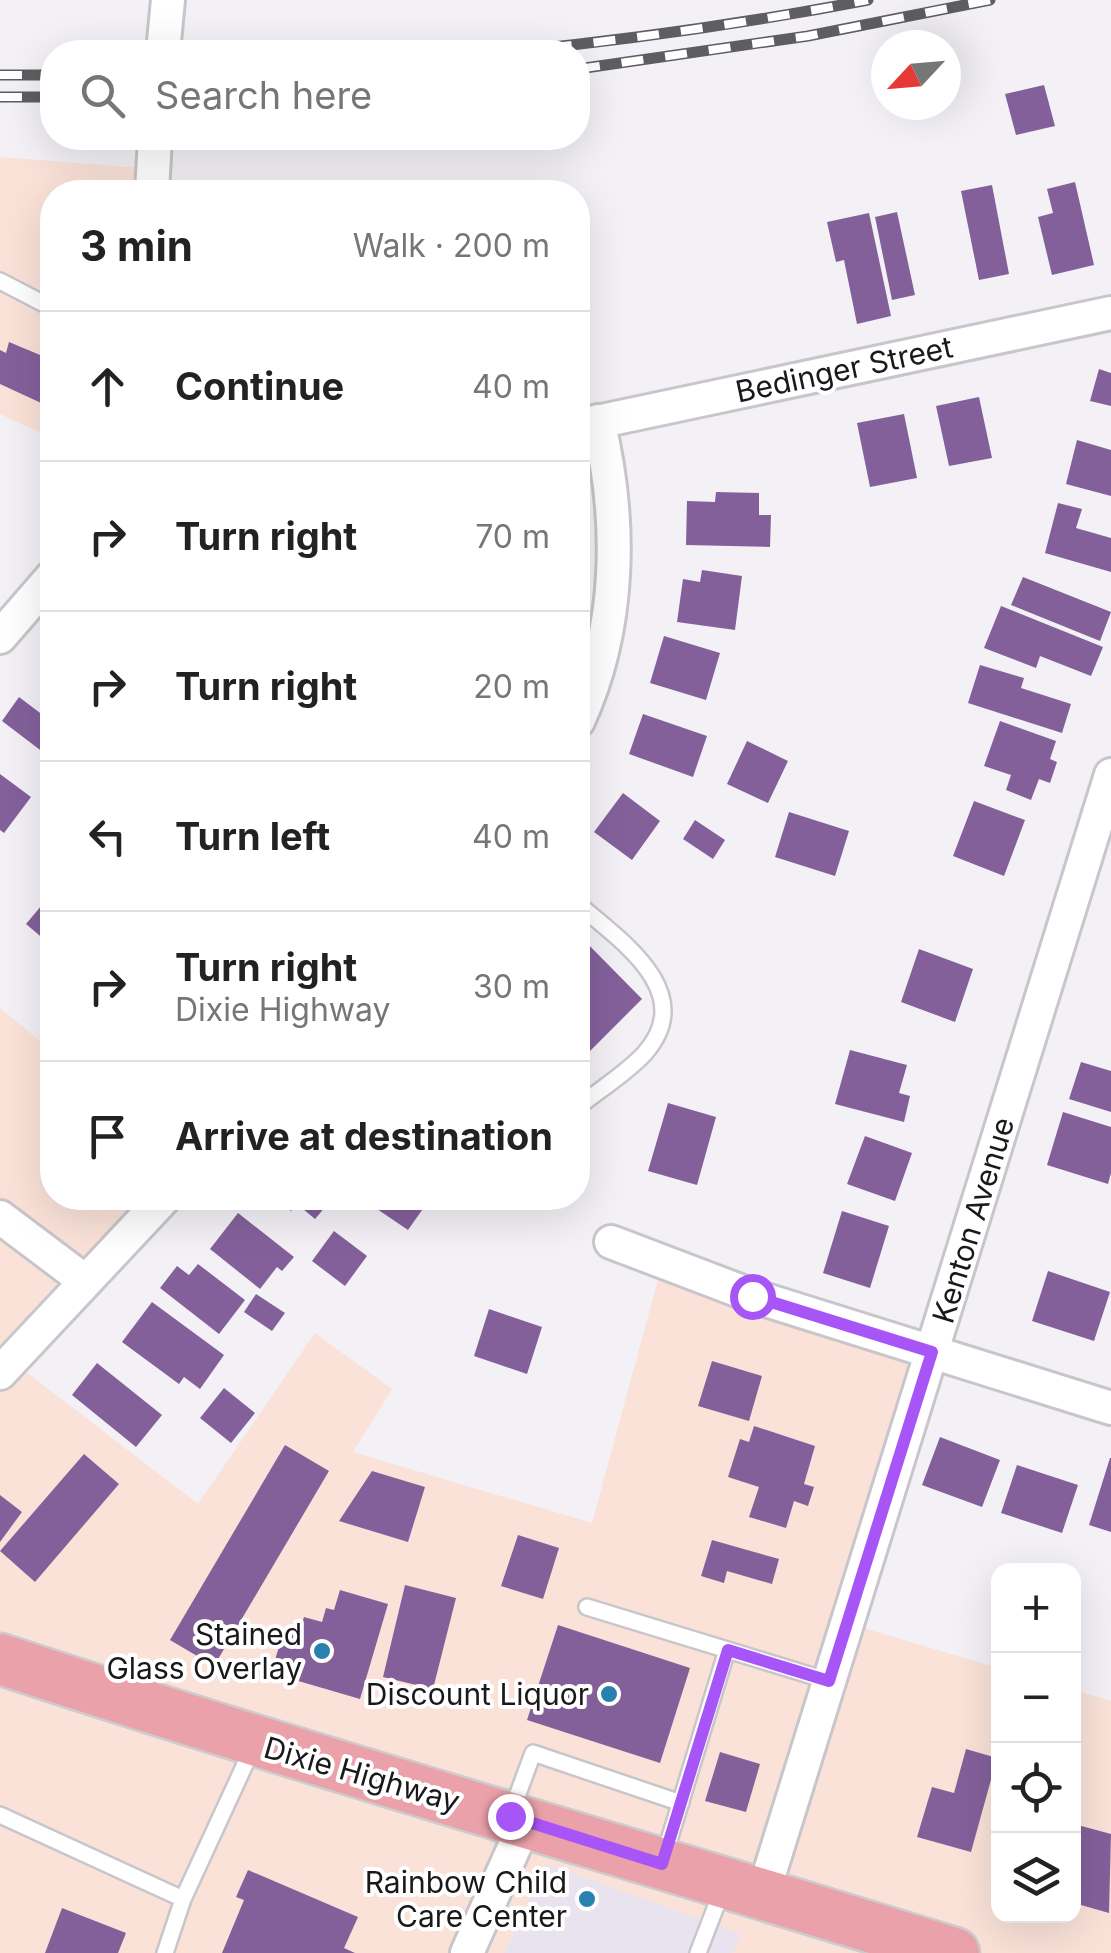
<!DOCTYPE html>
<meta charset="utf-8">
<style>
body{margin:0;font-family:Inter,sans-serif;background:#f2f2f2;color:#222}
.controls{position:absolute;right:30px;bottom:30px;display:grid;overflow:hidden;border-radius:20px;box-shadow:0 10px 40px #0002}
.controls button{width:90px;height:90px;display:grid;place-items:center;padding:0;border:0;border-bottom:2px solid #e0e0e0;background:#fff;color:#222;font:50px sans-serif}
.compass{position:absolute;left:871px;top:30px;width:90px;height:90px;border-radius:50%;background:#fff;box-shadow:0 10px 40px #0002;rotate:244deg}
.stop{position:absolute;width:30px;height:30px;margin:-22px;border:8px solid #a855f7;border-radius:50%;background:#fff}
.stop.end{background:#a855f7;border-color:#fff;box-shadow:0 2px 10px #0008}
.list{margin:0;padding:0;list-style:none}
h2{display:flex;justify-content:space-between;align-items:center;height:130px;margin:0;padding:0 40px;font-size:42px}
h2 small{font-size:32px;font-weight:400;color:#767676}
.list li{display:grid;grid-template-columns:65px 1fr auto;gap:30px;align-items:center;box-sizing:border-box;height:150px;padding:0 40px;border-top:2px solid #e0e0e0}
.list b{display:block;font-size:38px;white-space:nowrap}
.list p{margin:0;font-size:32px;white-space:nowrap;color:#767676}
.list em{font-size:32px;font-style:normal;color:#767676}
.icon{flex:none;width:55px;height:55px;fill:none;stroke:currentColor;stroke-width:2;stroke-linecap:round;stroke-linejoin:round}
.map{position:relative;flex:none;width:1111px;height:1953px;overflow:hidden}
.search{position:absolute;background:#fff;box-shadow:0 10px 40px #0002;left:40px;top:40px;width:550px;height:110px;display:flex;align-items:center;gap:25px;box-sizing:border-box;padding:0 35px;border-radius:40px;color:#767676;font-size:38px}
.panel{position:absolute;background:#fff;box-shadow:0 10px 40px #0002;left:40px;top:180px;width:550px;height:1030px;border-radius:40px}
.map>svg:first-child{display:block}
.commercial{fill:#fae2d8}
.built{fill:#e8e3ef}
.building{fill:#84609b}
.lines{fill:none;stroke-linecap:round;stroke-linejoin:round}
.service-casing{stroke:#c8c6cb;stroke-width:20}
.minor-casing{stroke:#c8c6cb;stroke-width:38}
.primary-casing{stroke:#cccccd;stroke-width:55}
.service{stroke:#fff;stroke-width:15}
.minor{stroke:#fff;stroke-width:32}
.primary{stroke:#eaa1aa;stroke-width:50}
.rail-casing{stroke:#5e5d60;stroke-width:11}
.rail{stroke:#fff;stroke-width:8;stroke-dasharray:22;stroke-linecap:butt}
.route{stroke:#a855f7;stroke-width:12}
.poi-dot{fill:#2981b0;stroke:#fff;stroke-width:4}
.labels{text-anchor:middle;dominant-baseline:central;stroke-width:8;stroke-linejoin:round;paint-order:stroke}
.street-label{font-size:30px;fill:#19181a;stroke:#fff}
.poi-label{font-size:30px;fill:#19181a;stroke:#fff;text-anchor:end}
</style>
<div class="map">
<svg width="1111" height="1953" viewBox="0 0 1111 1953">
<rect width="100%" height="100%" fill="#f3f1f6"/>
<path class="commercial" d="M0,157L153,169L152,192H52V438L0,414Z
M0,1008L52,1051V1198H164L12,1361L198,1504L315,1333L392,1389L353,1452L592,1523L663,1261L932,1352L847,1623L998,1668V1916H1074V1690L1111,1701V1953H0Z"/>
<path class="built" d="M547,1864L741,1934L732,1953H504Z"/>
<path class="building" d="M1044,85L1055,126L1016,135L1005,94Z
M1075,182L1094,265L1052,275L1038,217L1053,213L1047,189Z
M992,185L1009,274L979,280L961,191Z
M897,212L915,295L892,300L875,217Z
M869,213L891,316L857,324L844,260L836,262L827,222Z
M9,342L52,360V408L0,384V350L6,353Z
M1099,369L1111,373V406L1090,401Z
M979,397L992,458L949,466L936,406Z
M904,414L917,478L870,487L857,423Z
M1077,440L1111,450V496L1066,484Z
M716,492L759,493V515H771L770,547L686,545L687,501L715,502Z
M1058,503L1082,509L1076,528L1111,538V572L1045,553Z
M702,570L742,576L735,630L677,622L683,579L700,582Z
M1023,577L1111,612L1100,641L1011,605Z
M1001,606L1103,647L1091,676L1040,656L1036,668L984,648Z
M664,636L720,653L706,700L650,683Z
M980,665L1024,678L1021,688L1071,704L1062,733L968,703Z
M19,697L52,722V759L2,721Z
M643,714L707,736L693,777L629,754Z
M1000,721L1056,741L1050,759L1057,762L1050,783L1039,779L1031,800L1006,790L1011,775L984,766Z
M747,741L788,761L768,803L727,784Z
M0,774L31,797L4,833L0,830Z
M623,793L660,821L632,860L594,832Z
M974,801L1025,820L1004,876L953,856Z
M789,812L849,831L835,876L775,857Z
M695,820L725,840L713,859L683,839Z
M52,893V946L26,924Z
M578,934L642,999L589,1052L578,1040Z
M919,949L973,969L955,1022L901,1002Z
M850,1050L907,1065L899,1093L910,1096L904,1122L835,1104Z
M1081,1062L1111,1071V1112L1069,1099Z
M668,1103L716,1117L697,1185L648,1171Z
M1063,1112L1111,1127V1173L1108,1184L1047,1165Z
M865,1136L912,1153L895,1201L847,1184Z
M279,1198H333L315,1219L297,1204L291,1211L277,1200Z
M385,1198H419L427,1203L408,1230L377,1209Z
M842,1211L889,1226L870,1288L823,1273Z
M238,1213L294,1257L282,1271L277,1267L260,1289L210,1249Z
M334,1231L367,1256L345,1286L312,1261Z
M198,1264L245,1300L219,1334L160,1288L177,1266L189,1275Z
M1048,1271L1110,1292L1094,1341L1032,1321Z
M256,1294L285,1313L272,1331L244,1312Z
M152,1302L224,1355L200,1389L184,1377L179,1384L122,1342Z
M489,1309L542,1327L527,1374L474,1356Z
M712,1361L762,1376L749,1421L698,1406Z
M97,1363L162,1415L136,1447L72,1395Z
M224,1388L255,1413L231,1443L200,1418Z
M754,1426L815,1446L804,1484L814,1487L808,1506L794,1501L786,1528L749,1517L759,1487L728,1477L740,1439L749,1442Z
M940,1437L1000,1460L982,1507L922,1485Z
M285,1445L329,1471L214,1666L170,1640Z
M84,1454L119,1484L35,1582L0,1551Z
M1110,1458H1111V1532L1089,1525Z
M1017,1465L1078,1485L1062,1533L1001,1513Z
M372,1471L425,1487L408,1542L339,1521Z
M0,1495L22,1512L0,1542Z
M518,1535L559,1548L543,1599L501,1586Z
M712,1540L779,1559L772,1584L727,1571L724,1583L701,1576Z
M405,1585L456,1598L433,1689L383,1677Z
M340,1590L388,1604L360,1699L271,1673L285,1627L299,1632L304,1617L322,1622L326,1608L334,1610Z
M558,1625L690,1668L660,1763L527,1720Z
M966,1749L997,1758L971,1852L917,1837L932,1787L954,1793Z
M720,1752L760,1764L746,1812L705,1801Z
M1074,1824L1111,1834L1109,1913L1074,1903Z
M248,1870L358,1917L344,1948L355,1953H222L244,1900L236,1897Z
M62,1908L126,1933L118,1953H45Z"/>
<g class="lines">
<defs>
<path id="service" d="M0,281L52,308
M578,904C621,941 698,992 645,1053C627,1073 599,1090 578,1107
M587,1607L829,1681
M512,1810L533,1753L681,1803
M0,1815L183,1899
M663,1860L727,1650
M165,1953L183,1899L253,1747
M698,1953L723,1888"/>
<path id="minor" d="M163,52L168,0
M152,192L155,138
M578,426L1111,313
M0,637L52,577
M578,721C621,628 622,520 598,421
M0,1217L85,1281
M611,1242L753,1296L1111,1408
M0,1373L164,1198
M763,1894L1111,775
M467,1953L526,1821"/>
<path id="primary" d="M0,1659C316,1763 636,1854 954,1953"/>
</defs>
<use href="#service" class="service-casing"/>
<use href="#minor" class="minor-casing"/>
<use href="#primary" class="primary-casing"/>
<use href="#service" class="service"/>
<use href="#minor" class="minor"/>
<use href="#primary" class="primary"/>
<defs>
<path id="rail" d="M506,52C628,40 748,23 868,0
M578,69L808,36L990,0
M0,75H52
M0,97H52"/>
</defs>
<use href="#rail" class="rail-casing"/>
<use href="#rail" class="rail"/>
</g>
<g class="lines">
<path class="route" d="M510,1816L662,1864L728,1650L829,1681L932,1352L752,1296"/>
</g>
<g class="poi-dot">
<circle cx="322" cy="1651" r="10"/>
<circle cx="609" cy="1694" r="10"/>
<circle cx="587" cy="1899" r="10"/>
</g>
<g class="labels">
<g class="street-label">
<text transform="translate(844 369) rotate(-12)">Bedinger Street</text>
<text transform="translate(973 1220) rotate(-73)">Kenton Avenue</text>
<text transform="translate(362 1774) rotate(16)">Dixie Highway</text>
</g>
<g class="poi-label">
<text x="302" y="1634">Stained<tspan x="302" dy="34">Glass Overlay</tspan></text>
<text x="589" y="1694">Discount Liquor</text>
<text x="567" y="1882">Rainbow Child<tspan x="567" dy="34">Care Center</tspan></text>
</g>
</g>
</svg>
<div class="controls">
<button>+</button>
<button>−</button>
<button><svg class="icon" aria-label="locate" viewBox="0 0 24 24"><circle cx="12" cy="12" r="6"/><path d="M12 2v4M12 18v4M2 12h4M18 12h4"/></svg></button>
<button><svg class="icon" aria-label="layers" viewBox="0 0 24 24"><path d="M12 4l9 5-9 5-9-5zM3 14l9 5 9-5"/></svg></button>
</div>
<svg class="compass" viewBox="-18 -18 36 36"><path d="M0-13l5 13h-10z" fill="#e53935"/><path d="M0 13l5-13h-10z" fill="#767676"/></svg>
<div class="stop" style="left:752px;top:1296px"></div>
<div class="stop end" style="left:510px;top:1816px"></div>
<div class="search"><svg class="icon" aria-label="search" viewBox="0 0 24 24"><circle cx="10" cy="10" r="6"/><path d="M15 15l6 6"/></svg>Search here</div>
<section class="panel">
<h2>3 min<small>Walk · 200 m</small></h2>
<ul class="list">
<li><svg class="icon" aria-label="ahead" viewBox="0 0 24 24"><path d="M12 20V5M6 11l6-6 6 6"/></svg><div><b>Continue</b></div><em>40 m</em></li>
<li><svg class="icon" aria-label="right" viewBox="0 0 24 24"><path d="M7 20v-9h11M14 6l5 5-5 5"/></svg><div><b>Turn right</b></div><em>70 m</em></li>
<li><svg class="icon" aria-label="right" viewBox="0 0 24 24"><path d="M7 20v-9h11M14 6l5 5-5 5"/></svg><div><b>Turn right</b></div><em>20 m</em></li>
<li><svg class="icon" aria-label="left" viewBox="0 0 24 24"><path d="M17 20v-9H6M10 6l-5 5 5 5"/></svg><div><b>Turn left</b></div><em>40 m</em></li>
<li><svg class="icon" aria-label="right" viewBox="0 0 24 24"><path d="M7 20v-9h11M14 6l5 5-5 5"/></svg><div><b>Turn right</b><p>Dixie Highway</p></div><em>30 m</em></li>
<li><svg class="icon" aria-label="arrive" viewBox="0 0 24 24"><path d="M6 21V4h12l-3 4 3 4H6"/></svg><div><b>Arrive at destination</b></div></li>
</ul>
</section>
</div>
